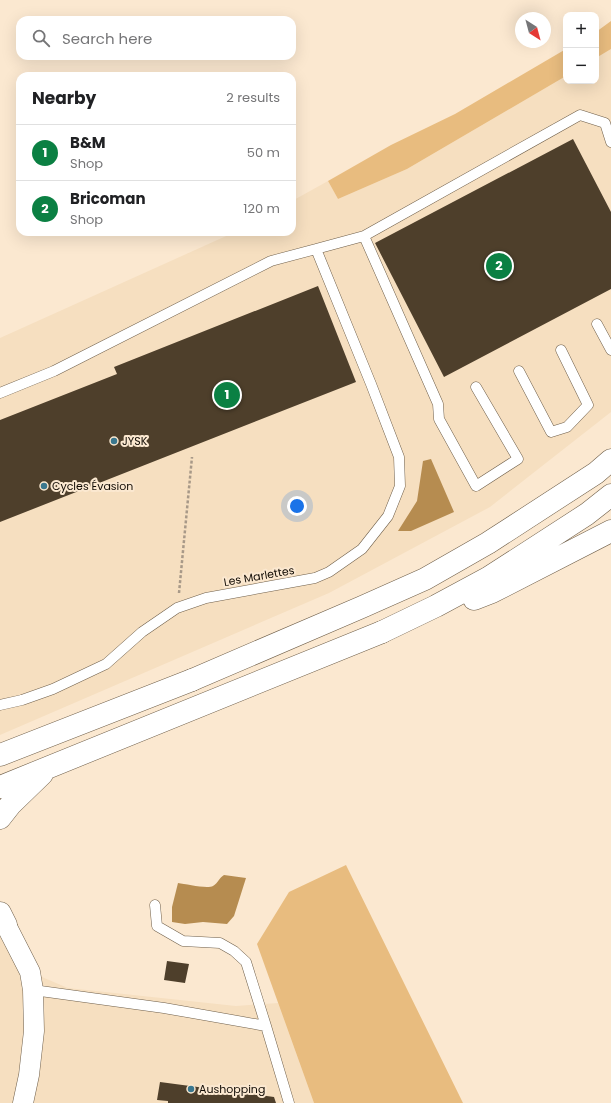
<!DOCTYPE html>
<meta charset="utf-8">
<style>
body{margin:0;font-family:Poppins,sans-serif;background:#f2f2f2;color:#202124}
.controls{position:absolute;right:12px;top:12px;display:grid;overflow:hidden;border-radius:8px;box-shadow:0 4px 16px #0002}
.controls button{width:36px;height:36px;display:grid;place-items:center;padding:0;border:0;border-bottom:1px solid #e0e0e0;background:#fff;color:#202124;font:20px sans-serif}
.compass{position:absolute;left:515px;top:12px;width:36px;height:36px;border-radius:50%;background:#fff;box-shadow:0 4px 16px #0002;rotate:144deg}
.you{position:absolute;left:297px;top:506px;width:14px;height:14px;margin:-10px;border:3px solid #fff;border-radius:50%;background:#1a73e8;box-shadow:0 0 0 6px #1a73e833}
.badge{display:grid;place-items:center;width:26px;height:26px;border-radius:50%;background:#0b8043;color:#fff;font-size:13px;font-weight:700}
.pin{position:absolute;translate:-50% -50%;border:2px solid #fff;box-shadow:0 1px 4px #0006}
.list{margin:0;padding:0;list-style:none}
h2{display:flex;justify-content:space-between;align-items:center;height:52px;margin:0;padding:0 16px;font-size:17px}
h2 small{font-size:13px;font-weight:400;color:#757577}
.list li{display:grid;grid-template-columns:26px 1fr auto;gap:12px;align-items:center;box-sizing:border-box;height:56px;padding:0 16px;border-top:1px solid #e0e0e0}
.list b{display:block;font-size:15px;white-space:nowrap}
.list p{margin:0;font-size:13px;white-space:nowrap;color:#757577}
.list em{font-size:13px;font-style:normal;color:#757577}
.icon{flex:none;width:22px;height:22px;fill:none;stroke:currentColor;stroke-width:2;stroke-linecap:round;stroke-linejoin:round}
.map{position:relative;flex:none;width:611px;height:1103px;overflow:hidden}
.search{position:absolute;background:#fff;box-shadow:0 4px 16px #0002;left:16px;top:16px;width:280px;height:44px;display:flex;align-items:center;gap:10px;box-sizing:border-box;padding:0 14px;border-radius:12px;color:#757577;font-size:15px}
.panel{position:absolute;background:#fff;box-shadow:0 4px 16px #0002;left:16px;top:72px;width:280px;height:164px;border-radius:12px}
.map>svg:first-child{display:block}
.built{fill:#f6dfc0}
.green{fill:#e8bc7f}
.water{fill:#b68c50}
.building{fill:#4e3f2b}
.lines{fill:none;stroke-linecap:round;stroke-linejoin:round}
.lane-casing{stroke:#6f5f4a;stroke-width:11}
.street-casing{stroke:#6f5f4a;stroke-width:21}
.primary-casing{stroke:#6f5f4a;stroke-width:23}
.highway-casing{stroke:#6f5f4a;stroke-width:23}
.path{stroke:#a89988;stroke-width:2.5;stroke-dasharray:3 2;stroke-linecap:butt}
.lane{stroke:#fff;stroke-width:10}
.street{stroke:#fff;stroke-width:20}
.primary{stroke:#fff;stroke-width:22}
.highway{stroke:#fff;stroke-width:22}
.poi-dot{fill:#3a778e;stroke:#fbe8d0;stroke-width:1.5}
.labels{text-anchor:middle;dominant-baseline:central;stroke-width:4;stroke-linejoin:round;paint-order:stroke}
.poi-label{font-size:11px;fill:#110b04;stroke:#fbe8d0;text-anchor:start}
.street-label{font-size:11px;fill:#110b04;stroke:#fbe8d0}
</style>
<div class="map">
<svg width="611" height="1103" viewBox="0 0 611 1103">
<rect width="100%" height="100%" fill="#fbe8d0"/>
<path class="built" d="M611,49V412L490,507L329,593L0,735V338L235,232H292V201L328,181L338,199L407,169L566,76V81H596V58Z
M0,913L30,972L68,988L236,1006L278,1003L314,1103H0Z"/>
<path class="green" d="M611,21V49L596,58V32Z
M566,49V76L407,169L338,199L328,181L391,145L455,114Z
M346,865L463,1103H314L257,944L289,892Z"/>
<path class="water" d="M431,459L454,512L411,531H398L417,501L423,461Z
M224,875L246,878L234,916L227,924L203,922L185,924L172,922V907L178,883C186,884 207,889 213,886C218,883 219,878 224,875Z"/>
<path class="building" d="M573,139L611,212V289L444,377L375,243Z
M318,286L356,382L0,522V420L117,374L114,367Z
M167,961L189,964L185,983L164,980Z
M160,1082L274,1097L276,1103H168V1101L157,1100Z"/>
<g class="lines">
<defs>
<path id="lane" d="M364,236L438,404L439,419L476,486L518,459L476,387
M316,249L364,236L580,115L605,123L611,142
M597,324L611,350
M519,371L551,432L567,427L588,405L561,350
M0,393L54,371L271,261L316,249L371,384L399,457L400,486L388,516L362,549L329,572L315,578L206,598L177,608L142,632L106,664L53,689L22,700L0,705
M155,905L157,926L183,941L220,943L234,951L246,962L266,1026L289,1103
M33,990L164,1008L266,1026"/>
<path id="street" d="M6,925L30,972L33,990L34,1031L29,1075L23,1103"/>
<path id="primary" d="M0,755L192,680
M0,787L382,632
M0,818L11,804L42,774
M0,913L6,925"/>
<path id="highway" d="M474,599L492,592L611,531
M382,632L436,606L488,578L587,514L611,495
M192,680L362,607L425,579L488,543L596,473L611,460"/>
</defs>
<use href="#lane" class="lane-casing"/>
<use href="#street" class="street-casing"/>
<use href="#primary" class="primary-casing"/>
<use href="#highway" class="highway-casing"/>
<path class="path" d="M179,593L192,457"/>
<use href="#lane" class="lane"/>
<use href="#street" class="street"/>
<use href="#primary" class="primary"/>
<use href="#highway" class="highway"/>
</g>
<g class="poi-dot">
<circle cx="114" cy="441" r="4"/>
<circle cx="44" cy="486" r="4"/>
<circle cx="191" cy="1089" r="4"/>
</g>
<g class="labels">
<g class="poi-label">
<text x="122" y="441">JYSK</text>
<text x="52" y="486">Cycles Évasion</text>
<text x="199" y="1089">Aushopping</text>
</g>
<g class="street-label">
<text transform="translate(259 576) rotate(-10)">Les Marlettes</text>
</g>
</g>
</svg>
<div class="controls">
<button>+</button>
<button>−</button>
</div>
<svg class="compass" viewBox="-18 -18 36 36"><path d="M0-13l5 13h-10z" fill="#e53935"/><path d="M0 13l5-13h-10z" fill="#757577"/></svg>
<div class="you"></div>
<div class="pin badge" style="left:227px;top:395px">1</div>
<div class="pin badge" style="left:499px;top:266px">2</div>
<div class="search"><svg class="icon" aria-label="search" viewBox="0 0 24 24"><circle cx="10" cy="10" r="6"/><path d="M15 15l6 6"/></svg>Search here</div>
<section class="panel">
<h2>Nearby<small>2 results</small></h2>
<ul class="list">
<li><span class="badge">1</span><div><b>B&amp;M</b><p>Shop</p></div><em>50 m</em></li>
<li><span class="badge">2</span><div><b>Bricoman</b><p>Shop</p></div><em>120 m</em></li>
</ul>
</section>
</div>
